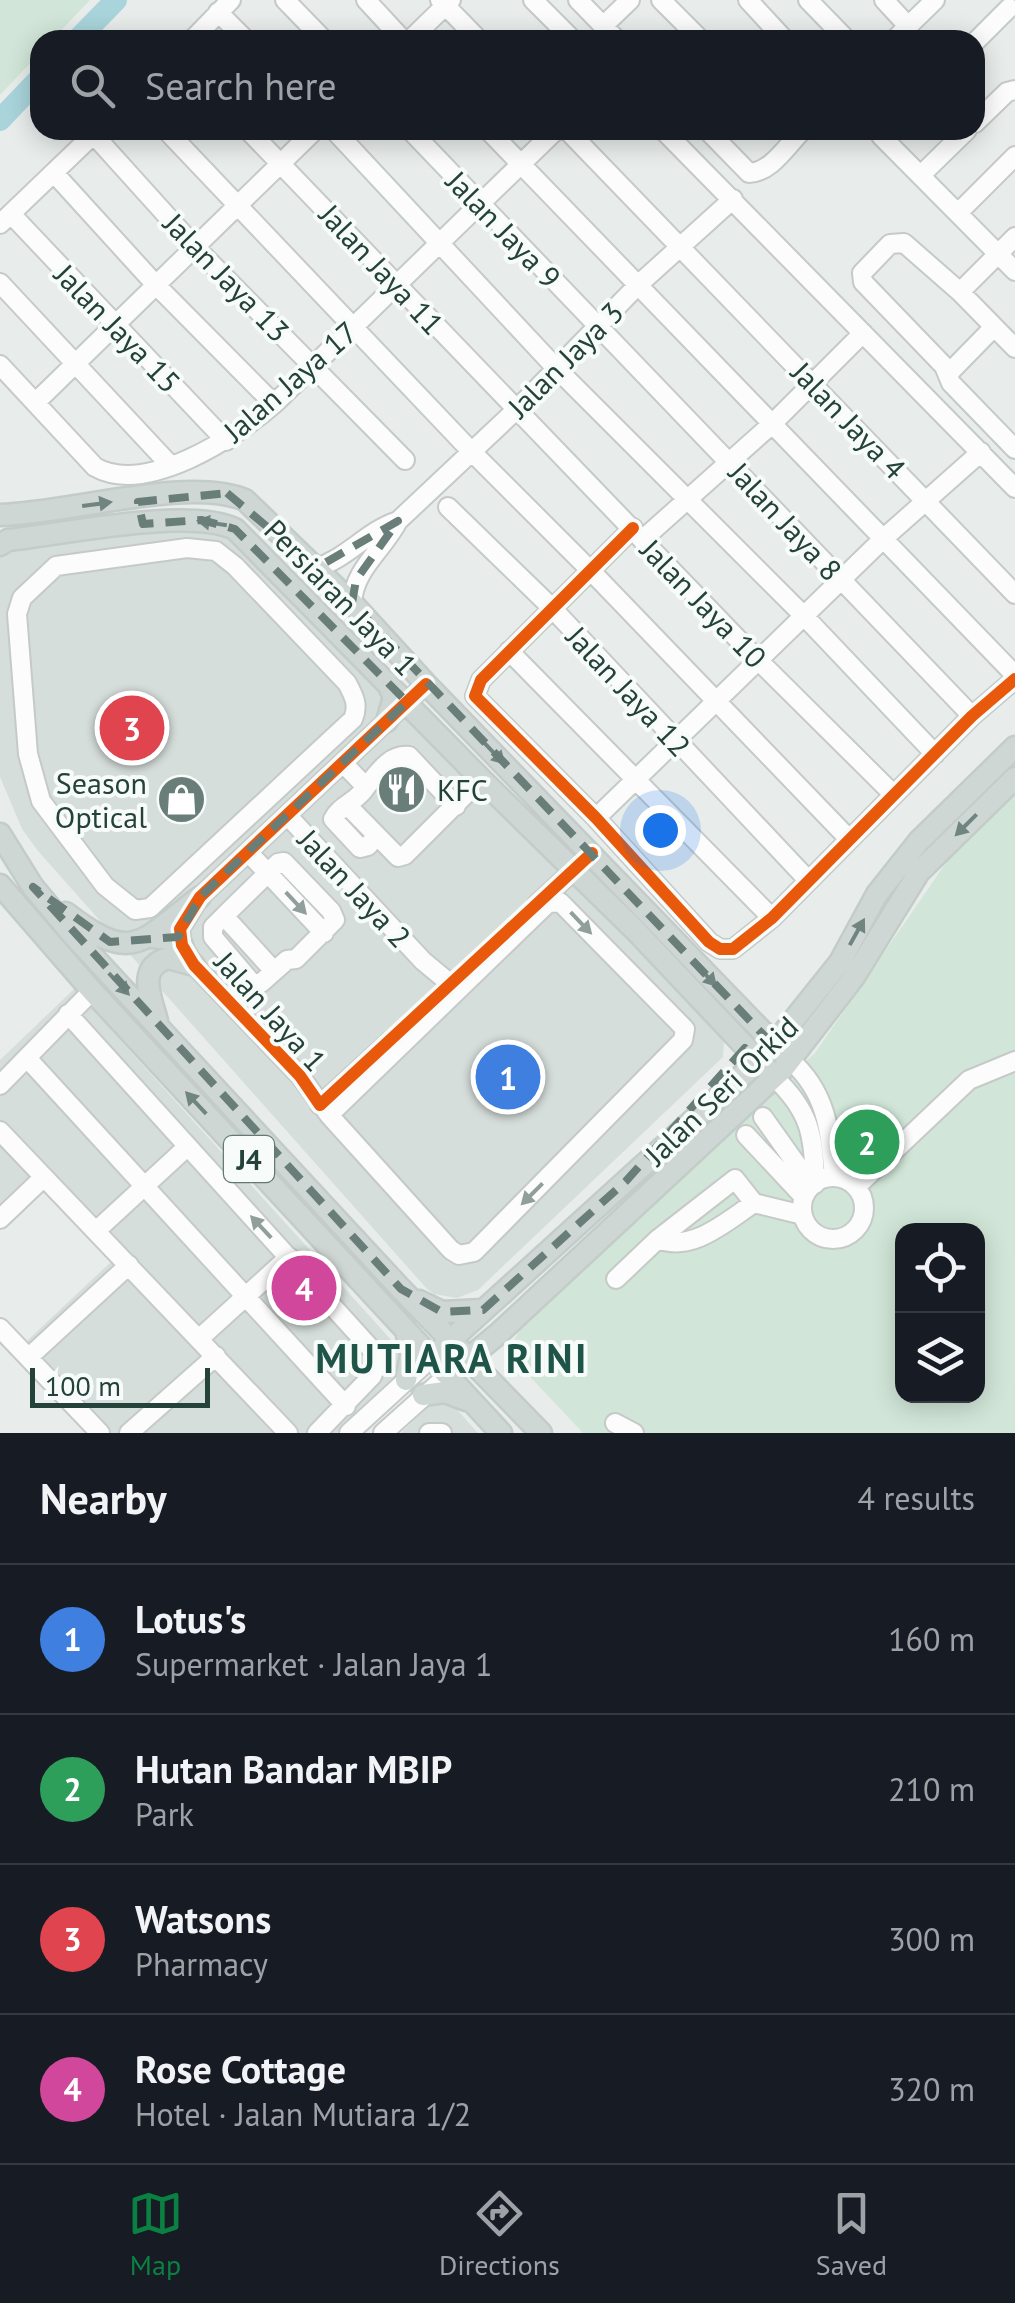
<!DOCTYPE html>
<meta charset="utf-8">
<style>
body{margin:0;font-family:"PT Sans",sans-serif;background:#242831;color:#f1f3f6}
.controls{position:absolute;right:30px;bottom:30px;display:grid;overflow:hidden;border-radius:20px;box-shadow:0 5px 25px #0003}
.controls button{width:90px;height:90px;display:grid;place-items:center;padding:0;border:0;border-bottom:2px solid #363941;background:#171b24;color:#f1f3f6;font:50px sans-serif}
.scale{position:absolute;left:30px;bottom:25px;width:180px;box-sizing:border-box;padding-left:10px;border:5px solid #24423a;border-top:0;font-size:28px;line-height:35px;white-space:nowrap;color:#24423a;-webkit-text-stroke:8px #f7fbf9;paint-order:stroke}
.you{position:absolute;left:660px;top:830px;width:35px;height:35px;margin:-25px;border:8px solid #fff;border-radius:50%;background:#1a73e8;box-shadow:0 0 0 15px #1a73e833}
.badge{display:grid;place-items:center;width:65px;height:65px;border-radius:50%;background:#0b8043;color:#fff;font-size:32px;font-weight:700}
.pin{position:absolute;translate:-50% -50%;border:5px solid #fff;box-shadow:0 2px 10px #0006}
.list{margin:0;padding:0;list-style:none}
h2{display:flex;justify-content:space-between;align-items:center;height:130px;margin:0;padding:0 40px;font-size:42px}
h2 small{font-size:32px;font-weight:400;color:#9ea1a6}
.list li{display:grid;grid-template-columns:65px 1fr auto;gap:30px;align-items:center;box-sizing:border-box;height:150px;padding:0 40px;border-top:2px solid #363941}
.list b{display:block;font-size:38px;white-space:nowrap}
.list p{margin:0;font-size:32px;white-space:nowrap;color:#9ea1a6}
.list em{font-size:32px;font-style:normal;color:#9ea1a6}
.icon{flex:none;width:55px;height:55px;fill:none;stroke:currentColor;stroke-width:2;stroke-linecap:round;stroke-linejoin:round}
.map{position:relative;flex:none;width:1015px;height:1433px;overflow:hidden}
.search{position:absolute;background:#171b24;box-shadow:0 5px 25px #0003;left:30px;right:30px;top:30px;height:110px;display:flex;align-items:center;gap:25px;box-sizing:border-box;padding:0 35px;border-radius:30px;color:#9ea1a6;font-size:38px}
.sheet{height:730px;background:#171b24}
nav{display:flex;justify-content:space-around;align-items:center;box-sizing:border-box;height:140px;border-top:2px solid #363941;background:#171b24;font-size:28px;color:#9ea1a6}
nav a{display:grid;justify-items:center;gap:5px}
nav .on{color:#0b8043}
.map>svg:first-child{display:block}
.built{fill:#d6dedb}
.green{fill:#d1e6d8;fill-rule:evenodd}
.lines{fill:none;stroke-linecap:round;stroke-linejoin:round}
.river{stroke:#a9d4db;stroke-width:22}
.minor-casing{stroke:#c5cac8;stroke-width:22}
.major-casing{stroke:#c3ccc9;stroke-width:25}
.minor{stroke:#fcfcfc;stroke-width:18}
.major{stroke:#cfd7d5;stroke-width:20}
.cycleway-casing{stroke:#f7fbf9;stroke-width:19}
.cycleway{stroke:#e8590c;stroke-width:12}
.oneway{fill:#718580}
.oneway2{fill:#909f9b}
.marked{fill:none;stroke:#697e78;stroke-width:8;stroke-dasharray:20 12;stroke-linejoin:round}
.labels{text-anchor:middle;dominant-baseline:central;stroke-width:8;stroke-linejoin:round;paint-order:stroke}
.shield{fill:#f7fbf9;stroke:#637a73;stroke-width:2.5}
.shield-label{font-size:28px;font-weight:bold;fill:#24423a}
.street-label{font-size:30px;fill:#24423a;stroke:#f7fbf9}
.poi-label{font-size:30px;fill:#24423a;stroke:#f7fbf9;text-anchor:end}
.district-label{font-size:40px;font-weight:bold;letter-spacing:2.5px;fill:#1f5548;stroke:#f7fbf9}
</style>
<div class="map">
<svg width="1015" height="1433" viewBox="0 0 1015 1433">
<rect width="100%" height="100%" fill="#e8edeb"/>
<path class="built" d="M220,522L720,1022L724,1041L723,1057L478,1290L457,1298L434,1294L427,1289L38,851L22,829L0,777V556L11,545Z
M74,989L403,1353L402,1370L337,1433H86L13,1354L114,1259L44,1180L0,1220V1060Z
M433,1402L451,1403L478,1433H401Z"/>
<path class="green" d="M0,0H90L52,40H40V53L0,95Z
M1015,794V1433H583L518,1364L512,1344L524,1322L815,1053L952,854ZM902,1230H978V1396H902Z"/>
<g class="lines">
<path class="river" d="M77,40L116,0
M0,120L40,78"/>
<defs>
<path id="minor" d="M285,0L324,40
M366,0L403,40
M440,0L479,40
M533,0L573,40
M578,0L617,40
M661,0L701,40
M748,0L785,40
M808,0L847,40
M884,0L908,26
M218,12L246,40
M603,26L630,0
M192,40L231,0
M410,40L451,0
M894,40L935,0
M975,42L1009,8
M975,123L1007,92L1015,90
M166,130L470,450L590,570L849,839
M248,130L758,660L893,794
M334,130L555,367L804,616L935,754
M410,130L972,716
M488,130L1015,675
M567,130L1015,594
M663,130L1015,488
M707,130L749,173C772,172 787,145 803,130
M887,130L881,136L1015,271
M94,135L195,247L405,460
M54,173L155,284L274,404
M921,175L967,130
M958,213L1015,156
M11,214L226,441
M0,224L98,130
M0,283L171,466
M960,292L1015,237
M1015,348L960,292L904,243L890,244L862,273L863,282L944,366L951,383L1015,449
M0,365L95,467C146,496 236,437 274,404L556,130
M948,374L994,327
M36,402L315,130
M448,507L552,608L807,879
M633,528L481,680L475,696L596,818L709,942L720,949H733L772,918L972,716L1015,679
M642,540L772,424L863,333
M187,548L216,551L235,566L347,683C354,696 359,705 353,719L150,908L135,910L105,886L41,801L28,754L17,614L22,598L56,566Z
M316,568C348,558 367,531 398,521
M352,603C354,569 383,550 398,521L517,409L638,285L733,199
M509,651L772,918
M343,763L366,787C358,801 339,806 333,819L360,848L368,846L376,836
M366,787C378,773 389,754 409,756L456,806
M348,806L398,857L405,855L481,779
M287,815L423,961L458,990
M596,818L884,538L981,452
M248,852L324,933
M537,904L584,861
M224,916L278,863L284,862L331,911L335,920L296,959L287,960L261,983H252L230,1003
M252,983L213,937V927L224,916L274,971
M68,1014L374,1352L377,1364L372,1376L317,1433
M27,1058L346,1406
M790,1060C827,1092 830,1131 834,1177
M774,1077C810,1111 814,1135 815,1184
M0,1085L92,991
M320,1105L390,1041
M329,1115L548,903L560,902L685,1029L683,1040L474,1252L459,1255L451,1250L329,1115L300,1076L194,965L182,945L180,929L200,897L426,684
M763,1117L812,1186
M0,1131L288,1433
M746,1135L804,1197
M802 1208a31 31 0 1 1 62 0a31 31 0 1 1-62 0Z
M856,1187L969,1080L1015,1061
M754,1203L735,1179L658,1239C692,1253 727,1221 754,1203L803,1215
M0,1219L44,1177
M97,1230L187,1147
M616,1279L658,1239
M0,1328L100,1433
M200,1338L289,1257
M29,1357L129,1265
M615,1423L634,1433
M129,1433L216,1356
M349,1433L432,1357
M383,1433L448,1375
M429,1433H442"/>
<path id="major" d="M0,515C67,514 187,476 245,500L352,603L426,684L790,1060
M0,545L8,540C64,534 188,507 235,529L481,779L635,930L774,1077
M387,682L394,697L387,721
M0,834L33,887L73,935L401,1289L541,1433
M0,885L92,991L501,1433
M66,913C134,966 141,941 200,897
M152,937L171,939L182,945
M157,1021C151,997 136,968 168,958L194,965
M419,1301L442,1312L483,1310
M432,1357L768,1052L840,962L877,894L919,841L1015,747
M448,1375L498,1334L784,1068L854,977L919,872L1015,778
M406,1380L411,1355L406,1330
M423,1395L445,1392L466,1400"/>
</defs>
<use href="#minor" class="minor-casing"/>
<use href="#major" class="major-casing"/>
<use href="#minor" class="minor"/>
<use href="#major" class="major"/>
<defs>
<path id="cycleway" d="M633,528L481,680L475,696L596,818L709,942L720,949H733L772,918L972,716L1015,679
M426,684L200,897L180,929L182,945L194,965L300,1076L320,1105L592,853"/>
</defs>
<use href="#cycleway" class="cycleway-casing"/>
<use href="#cycleway" class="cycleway"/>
</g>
<defs><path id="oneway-solid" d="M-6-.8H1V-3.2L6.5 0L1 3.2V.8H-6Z" transform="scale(2.5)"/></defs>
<g class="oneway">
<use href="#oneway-solid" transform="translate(97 504) rotate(-8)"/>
<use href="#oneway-solid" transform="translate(212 523) rotate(-171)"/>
<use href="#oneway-solid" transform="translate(494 753) rotate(46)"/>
<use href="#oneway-solid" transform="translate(966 825) rotate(135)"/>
<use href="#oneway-solid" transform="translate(857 932) rotate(-61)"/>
<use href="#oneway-solid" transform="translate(706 975) rotate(47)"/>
<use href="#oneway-solid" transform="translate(119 984) rotate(47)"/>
<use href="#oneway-solid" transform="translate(196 1103) rotate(-133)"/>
</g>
<g class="oneway2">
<use href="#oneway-solid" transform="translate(296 903) rotate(47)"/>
<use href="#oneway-solid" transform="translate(581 923) rotate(46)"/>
<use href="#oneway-solid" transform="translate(532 1194) rotate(135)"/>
<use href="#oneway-solid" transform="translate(261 1227) rotate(-133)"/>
</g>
<path class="marked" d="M227,493L316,568L398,521L356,580L352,603L774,1046L758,1062L745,1048L626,1181L483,1310L442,1312L401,1289L33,887L110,942L178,937L200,897L407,702L235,529L202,520L143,524L138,502Z"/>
<defs>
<symbol id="restaurant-disc" viewBox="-11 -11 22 22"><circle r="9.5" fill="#697e78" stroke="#f7fbf9"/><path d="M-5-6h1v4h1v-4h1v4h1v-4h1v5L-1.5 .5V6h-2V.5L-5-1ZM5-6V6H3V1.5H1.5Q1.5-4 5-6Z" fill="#fff"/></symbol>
<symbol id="shop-disc" viewBox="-11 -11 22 22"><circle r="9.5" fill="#697e78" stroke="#f7fbf9"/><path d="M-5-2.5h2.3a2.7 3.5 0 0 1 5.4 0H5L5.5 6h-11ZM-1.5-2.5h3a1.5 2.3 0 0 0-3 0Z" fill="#fff"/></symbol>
</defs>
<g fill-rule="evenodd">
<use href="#restaurant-disc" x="374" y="762" width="55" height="55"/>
<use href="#shop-disc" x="154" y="772" width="55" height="55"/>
</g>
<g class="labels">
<rect class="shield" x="224" y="1136" width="50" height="46" rx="8"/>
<g class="shield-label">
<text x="249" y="1159">J4</text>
</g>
<g class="street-label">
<text transform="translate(504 229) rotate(46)">Jalan Jaya 9</text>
<text transform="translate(382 269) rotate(47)">Jalan Jaya 11</text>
<text transform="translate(227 277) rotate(46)">Jalan Jaya 13</text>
<text transform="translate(118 328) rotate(46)">Jalan Jaya 15</text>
<text transform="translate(565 359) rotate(-45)">Jalan Jaya 3</text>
<text transform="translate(290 381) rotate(-41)">Jalan Jaya 17</text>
<text transform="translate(849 420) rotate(46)">Jalan Jaya 4</text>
<text transform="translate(786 521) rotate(47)">Jalan Jaya 8</text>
<text transform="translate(341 597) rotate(46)">Persiaran Jaya 1</text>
<text transform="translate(704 603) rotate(46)">Jalan Jaya 10</text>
<text transform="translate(629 691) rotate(47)">Jalan Jaya 12</text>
<text transform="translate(355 888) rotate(47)">Jalan Jaya 2</text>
<text transform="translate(271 1011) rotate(48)">Jalan Jaya 1</text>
<text transform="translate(721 1090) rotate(-44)">Jalan Seri Orkid</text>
</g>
<g class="poi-label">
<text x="147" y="782">Season<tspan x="147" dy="34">Optical</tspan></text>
<text x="437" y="789" text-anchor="start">KFC</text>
</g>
<g class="district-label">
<text x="452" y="1358">MUTIARA RINI</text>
</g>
</g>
</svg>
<div class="controls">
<button><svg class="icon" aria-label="locate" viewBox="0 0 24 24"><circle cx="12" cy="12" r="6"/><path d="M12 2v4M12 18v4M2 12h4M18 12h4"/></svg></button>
<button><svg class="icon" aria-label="layers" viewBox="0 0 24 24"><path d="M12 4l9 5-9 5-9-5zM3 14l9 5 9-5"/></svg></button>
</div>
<div class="scale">100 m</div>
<div class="you"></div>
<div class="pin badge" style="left:508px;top:1077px;background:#3f7fe0">1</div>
<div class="pin badge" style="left:867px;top:1142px;background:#2e9e5b">2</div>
<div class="pin badge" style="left:132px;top:728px;background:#e0444e">3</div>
<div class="pin badge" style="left:304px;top:1288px;background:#d1479c">4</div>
<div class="search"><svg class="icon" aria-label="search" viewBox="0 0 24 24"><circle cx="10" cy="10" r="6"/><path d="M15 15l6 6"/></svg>Search here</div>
</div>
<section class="sheet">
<h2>Nearby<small>4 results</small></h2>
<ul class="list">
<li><span class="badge" style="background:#3f7fe0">1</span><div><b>Lotus's</b><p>Supermarket · Jalan Jaya 1</p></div><em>160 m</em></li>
<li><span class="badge" style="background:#2e9e5b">2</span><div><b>Hutan Bandar MBIP</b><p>Park</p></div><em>210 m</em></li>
<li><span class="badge" style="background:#e0444e">3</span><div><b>Watsons</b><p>Pharmacy</p></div><em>300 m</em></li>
<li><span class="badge" style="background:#d1479c">4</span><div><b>Rose Cottage</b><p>Hotel · Jalan Mutiara 1/2</p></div><em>320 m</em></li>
</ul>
</section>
<nav>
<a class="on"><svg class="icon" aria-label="map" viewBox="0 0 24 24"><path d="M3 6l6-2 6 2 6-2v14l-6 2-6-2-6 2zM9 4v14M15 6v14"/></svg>Map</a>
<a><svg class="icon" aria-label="directions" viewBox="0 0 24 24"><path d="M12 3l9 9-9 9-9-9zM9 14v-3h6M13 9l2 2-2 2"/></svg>Directions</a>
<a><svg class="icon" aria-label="saved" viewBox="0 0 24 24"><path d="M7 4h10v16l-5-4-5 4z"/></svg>Saved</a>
</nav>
